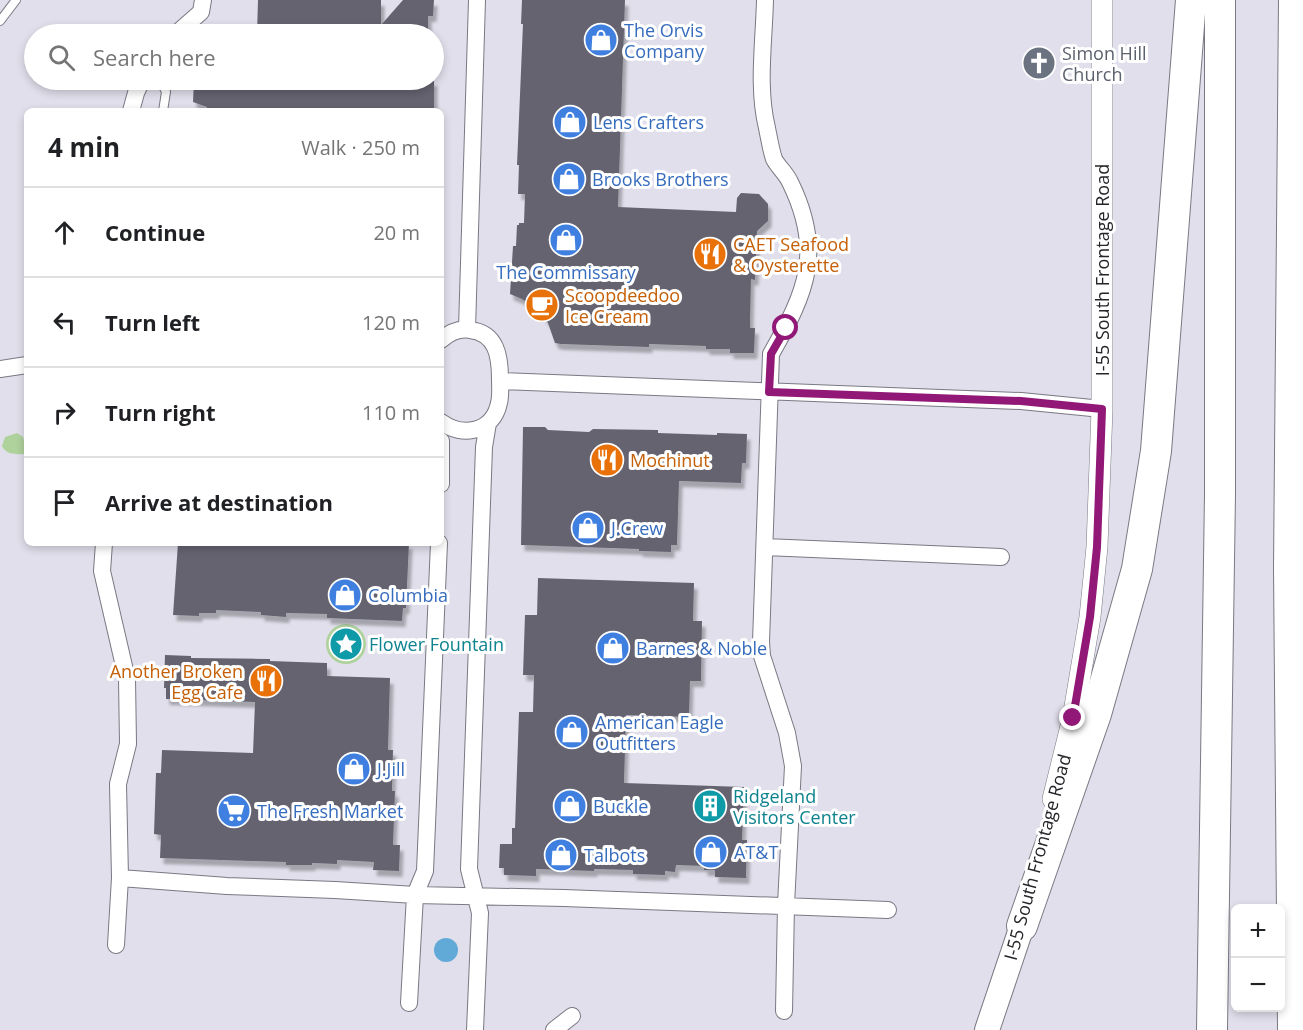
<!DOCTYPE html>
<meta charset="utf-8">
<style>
body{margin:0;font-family:"Open Sans",sans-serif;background:#f2f2f2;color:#202124}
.controls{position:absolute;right:18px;bottom:18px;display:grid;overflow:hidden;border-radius:9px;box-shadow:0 3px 9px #0003}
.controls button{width:54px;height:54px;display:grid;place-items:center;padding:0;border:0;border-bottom:2px solid #e0e0e0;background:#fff;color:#202124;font:30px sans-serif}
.stop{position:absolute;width:18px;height:18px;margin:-14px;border:4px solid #911877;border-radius:50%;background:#fff}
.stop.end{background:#911877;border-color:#fff;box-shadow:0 2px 6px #0008}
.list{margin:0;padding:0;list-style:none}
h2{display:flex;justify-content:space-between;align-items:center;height:78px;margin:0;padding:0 24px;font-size:26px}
h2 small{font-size:20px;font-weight:400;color:#757577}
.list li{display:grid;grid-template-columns:39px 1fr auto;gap:18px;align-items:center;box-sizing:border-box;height:90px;padding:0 24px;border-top:2px solid #e0e0e0}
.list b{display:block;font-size:22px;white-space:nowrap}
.list em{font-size:20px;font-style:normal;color:#757577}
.icon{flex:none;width:33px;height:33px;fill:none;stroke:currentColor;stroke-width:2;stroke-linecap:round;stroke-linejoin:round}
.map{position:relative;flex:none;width:1303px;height:1030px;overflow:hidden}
.search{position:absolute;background:#fff;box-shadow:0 3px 9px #0003;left:24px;top:24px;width:420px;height:66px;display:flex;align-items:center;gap:15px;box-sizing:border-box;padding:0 21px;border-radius:33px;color:#757577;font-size:22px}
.panel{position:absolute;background:#fff;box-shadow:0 3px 9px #0003;left:24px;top:108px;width:420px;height:438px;border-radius:9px}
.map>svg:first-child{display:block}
.green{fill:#afd29d}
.water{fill:#61aad8}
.building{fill:#65646f;filter:url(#shadow)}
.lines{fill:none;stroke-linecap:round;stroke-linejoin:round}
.service-casing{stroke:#797983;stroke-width:10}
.minor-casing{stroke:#797983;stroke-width:18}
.tertiary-casing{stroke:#797983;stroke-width:22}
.secondary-casing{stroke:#797983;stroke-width:26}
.motorway-casing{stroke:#797983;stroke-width:32}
.service{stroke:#fff;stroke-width:8}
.minor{stroke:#fff;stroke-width:16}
.tertiary{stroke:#fff;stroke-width:21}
.secondary{stroke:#fff;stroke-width:24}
.motorway{stroke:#fff;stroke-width:30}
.route{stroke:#911877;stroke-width:8}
.labels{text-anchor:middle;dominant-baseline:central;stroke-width:6;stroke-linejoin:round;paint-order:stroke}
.shop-label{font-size:18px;fill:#366cbe;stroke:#fff;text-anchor:start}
.worship-label{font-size:18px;fill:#5b616d;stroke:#fff;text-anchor:start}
.food-label{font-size:18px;fill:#c56008;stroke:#fff;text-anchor:start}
.street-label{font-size:18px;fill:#242429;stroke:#fff}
.culture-label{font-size:18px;fill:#0d838f;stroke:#fff;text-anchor:start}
</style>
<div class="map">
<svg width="1303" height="1030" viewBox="0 0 1303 1030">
<defs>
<filter id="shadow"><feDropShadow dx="3.5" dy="6" stdDeviation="1.5" flood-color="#0004"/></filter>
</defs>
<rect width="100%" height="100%" fill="#e0dfeb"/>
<path class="green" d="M17,433L23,437L27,454C17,454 7,456 2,446L5,437Z
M326 644a20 20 0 1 1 40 0a20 20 0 1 1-40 0Z"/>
<path class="water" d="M434 950a12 12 0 1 1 24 0a12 12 0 1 1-24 0Z"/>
<path class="building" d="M258,0H381V25L403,0H434L433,16H428V34H257Z
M522,0H625L618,207L736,212L737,198L741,193L759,194L768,204V221L757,231L755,280L751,279L750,322V328H755L754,353H730V349H706V346L649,344V347L561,344L555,343L548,323L542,314L522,299L510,294L513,246H516L517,225H519V223H524L525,194H518L519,165H517L523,24H521Z
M194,80H434V111H206L207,107L193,102Z
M523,427H545L548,430L589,432L593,429L658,430V433L717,435V433L747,434L746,463H742L741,483L679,481L677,545H671V552L639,551V549L521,545Z
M178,543H409L406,608H403L402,621L327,618V614L286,613V617L261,615V612L216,610V613H199V616L173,615Z
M538,578L694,583L693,621H702L701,681H690L689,717L626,715L624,783L744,787L742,840H747L746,878L715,877V870H704V866L676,865L675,872L665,871V875L633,874V870L594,869V871L536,869V876L504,875V868H499L500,844H512V828H515L519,712H533L534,675H523L525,615H537Z
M165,655L191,656V658L270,659V661L327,663V676L390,678L388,750H393L392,791H395L393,845H400L399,871L373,870L374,862L337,860V864L312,863V865H286V862L160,858L161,835L154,834L156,773H161L162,750L253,753L255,702L166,699V688H164Z"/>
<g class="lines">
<defs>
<path id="service" d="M0,21L16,0
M160,80L166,92L163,111"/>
<path id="minor" d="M765,0C764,42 757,87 767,128C769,138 771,150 774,159C778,167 786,173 790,182C824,251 807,291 771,354L761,642L762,656L787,733L793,766L786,905L784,1011
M176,34L201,12L203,0
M131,111L136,93L142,80
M467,329L477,0
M441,340C449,333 459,328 470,330C497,333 500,357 500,379C500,387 501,395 499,403C493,432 463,438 441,422
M0,369L27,365
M500,381L1021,401L1102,409
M441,441V484
M104,543L102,571L127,679L128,744L118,784L120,878L116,945
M765,547L1001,557
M120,878L227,886L335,890L415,895L564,898L888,910
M409,1003L415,895L425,871L439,543
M475,1030L480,913L469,869L484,447L488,423
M554,1030L572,1016"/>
<path id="tertiary" d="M1053,799L1073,718L1090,617L1097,547L1102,409V0"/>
<path id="secondary" d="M987,1030L1022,926"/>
<path id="motorway" d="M1022,926L1096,714L1137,569L1156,451L1191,0
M1212,1030L1220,494V0
M1293,1030L1289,568L1294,0"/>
</defs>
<use href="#service" class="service-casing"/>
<use href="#minor" class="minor-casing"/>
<use href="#tertiary" class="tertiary-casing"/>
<use href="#secondary" class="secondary-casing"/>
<use href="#motorway" class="motorway-casing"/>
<use href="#service" class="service"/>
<use href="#minor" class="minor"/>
<use href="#tertiary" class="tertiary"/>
<use href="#secondary" class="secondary"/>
<use href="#motorway" class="motorway"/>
</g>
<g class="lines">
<path class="route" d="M786,328L771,354L769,392L1021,401L1102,409L1097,547L1090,617L1073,718"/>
</g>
<defs>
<symbol id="shop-disc" viewBox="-11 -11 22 22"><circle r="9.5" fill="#3f7fe0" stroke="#fff"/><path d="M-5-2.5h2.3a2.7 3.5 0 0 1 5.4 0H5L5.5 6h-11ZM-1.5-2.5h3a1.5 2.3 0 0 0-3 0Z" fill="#fff"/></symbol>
<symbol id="church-disc" viewBox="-11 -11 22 22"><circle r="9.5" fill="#6b7280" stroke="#fff"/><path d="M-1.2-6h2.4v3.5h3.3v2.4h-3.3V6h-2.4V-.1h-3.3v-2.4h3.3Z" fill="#fff"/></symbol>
<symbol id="restaurant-disc" viewBox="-11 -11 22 22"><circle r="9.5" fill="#e8710a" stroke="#fff"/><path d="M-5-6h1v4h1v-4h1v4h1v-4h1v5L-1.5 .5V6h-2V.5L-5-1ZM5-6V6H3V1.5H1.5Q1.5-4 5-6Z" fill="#fff"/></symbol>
<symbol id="cafe-disc" viewBox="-11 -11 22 22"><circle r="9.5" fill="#e8710a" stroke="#fff"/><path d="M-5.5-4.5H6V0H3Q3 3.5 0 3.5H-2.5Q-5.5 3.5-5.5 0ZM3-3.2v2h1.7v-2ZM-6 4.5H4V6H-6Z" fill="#fff"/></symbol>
<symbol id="sight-disc" viewBox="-11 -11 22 22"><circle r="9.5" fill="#0f9aa8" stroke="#fff"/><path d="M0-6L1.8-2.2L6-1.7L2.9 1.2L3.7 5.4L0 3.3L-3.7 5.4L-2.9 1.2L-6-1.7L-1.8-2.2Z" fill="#fff"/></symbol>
<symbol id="building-disc" viewBox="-11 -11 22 22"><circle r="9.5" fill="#0f9aa8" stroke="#fff"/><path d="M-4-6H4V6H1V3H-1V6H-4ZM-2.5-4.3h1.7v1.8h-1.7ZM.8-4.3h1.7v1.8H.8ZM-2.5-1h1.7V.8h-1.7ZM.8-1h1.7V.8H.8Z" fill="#fff"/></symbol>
<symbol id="supermarket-disc" viewBox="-11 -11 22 22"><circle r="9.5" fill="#3f7fe0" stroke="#fff"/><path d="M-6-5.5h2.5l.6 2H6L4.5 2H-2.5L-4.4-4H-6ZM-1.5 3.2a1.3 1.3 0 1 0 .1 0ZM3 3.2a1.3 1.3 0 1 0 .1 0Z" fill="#fff"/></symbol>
</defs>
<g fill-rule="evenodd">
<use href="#shop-disc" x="582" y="21" width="38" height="38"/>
<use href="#church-disc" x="1020" y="44" width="38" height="38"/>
<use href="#shop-disc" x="551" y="103" width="38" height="38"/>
<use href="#shop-disc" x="550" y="160" width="38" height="38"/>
<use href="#shop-disc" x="547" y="221" width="38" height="38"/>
<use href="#restaurant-disc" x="691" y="235" width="38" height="38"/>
<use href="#cafe-disc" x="523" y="286" width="38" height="38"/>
<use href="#restaurant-disc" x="588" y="441" width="38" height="38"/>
<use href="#shop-disc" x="569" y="509" width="38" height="38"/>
<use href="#shop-disc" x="326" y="576" width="38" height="38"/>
<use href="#sight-disc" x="327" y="625" width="38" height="38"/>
<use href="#shop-disc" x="594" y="629" width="38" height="38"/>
<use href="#restaurant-disc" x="247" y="662" width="38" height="38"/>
<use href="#shop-disc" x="553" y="713" width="38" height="38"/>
<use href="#shop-disc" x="335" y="750" width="38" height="38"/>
<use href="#shop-disc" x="551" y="787" width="38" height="38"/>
<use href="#building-disc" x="691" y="787" width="38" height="38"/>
<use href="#supermarket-disc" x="215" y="792" width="38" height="38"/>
<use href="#shop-disc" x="692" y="833" width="38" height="38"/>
<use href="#shop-disc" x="542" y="836" width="38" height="38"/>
</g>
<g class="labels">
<g class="shop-label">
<text x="624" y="30">The Orvis<tspan x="624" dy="21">Company</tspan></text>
<text x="593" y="122">Lens Crafters</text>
<text x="592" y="179">Brooks Brothers</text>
<text x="566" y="272" text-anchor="middle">The Commissary</text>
<text x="611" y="528">J.Crew</text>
<text x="368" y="595">Columbia</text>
<text x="636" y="648">Barnes &amp; Noble</text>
<text x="595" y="722">American Eagle<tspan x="595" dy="21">Outfitters</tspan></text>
<text x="377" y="769">J.Jill</text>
<text x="593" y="806">Buckle</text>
<text x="257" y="811">The Fresh Market</text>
<text x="734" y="852">AT&amp;T</text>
<text x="584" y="855">Talbots</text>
</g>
<g class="worship-label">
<text x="1062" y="53">Simon Hill<tspan x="1062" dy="21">Church</tspan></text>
</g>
<g class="food-label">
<text x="733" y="244">CAET Seafood<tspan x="733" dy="21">&amp; Oysterette</tspan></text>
<text x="565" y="295">Scoopdeedoo<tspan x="565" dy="21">Ice Cream</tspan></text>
<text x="630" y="460">Mochinut</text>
<text x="243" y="671" text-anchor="end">Another Broken<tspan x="243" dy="21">Egg Cafe</tspan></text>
</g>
<g class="street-label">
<text transform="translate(1102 270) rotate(-90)">I-55 South Frontage Road</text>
<text transform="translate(1037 857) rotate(-75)">I-55 South Frontage Road</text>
</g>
<g class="culture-label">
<text x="369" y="644">Flower Fountain</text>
<text x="733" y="796">Ridgeland<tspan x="733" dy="21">Visitors Center</tspan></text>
</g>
</g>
</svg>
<div class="controls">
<button>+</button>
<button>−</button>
</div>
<div class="stop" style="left:786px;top:328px"></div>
<div class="stop end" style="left:1073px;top:718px"></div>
<div class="search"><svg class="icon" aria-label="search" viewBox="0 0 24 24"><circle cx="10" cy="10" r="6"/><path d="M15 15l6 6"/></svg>Search here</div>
<section class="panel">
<h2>4 min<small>Walk · 250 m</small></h2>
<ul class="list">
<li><svg class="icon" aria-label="ahead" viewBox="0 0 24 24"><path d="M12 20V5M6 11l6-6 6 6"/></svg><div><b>Continue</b></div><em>20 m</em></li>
<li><svg class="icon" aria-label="left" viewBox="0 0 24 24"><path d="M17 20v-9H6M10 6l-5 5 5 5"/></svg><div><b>Turn left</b></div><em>120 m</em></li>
<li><svg class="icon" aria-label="right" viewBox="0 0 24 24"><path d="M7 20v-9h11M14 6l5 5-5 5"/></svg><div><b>Turn right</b></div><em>110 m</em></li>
<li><svg class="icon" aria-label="arrive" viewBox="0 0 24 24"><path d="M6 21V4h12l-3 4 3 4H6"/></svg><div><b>Arrive at destination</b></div></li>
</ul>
</section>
</div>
